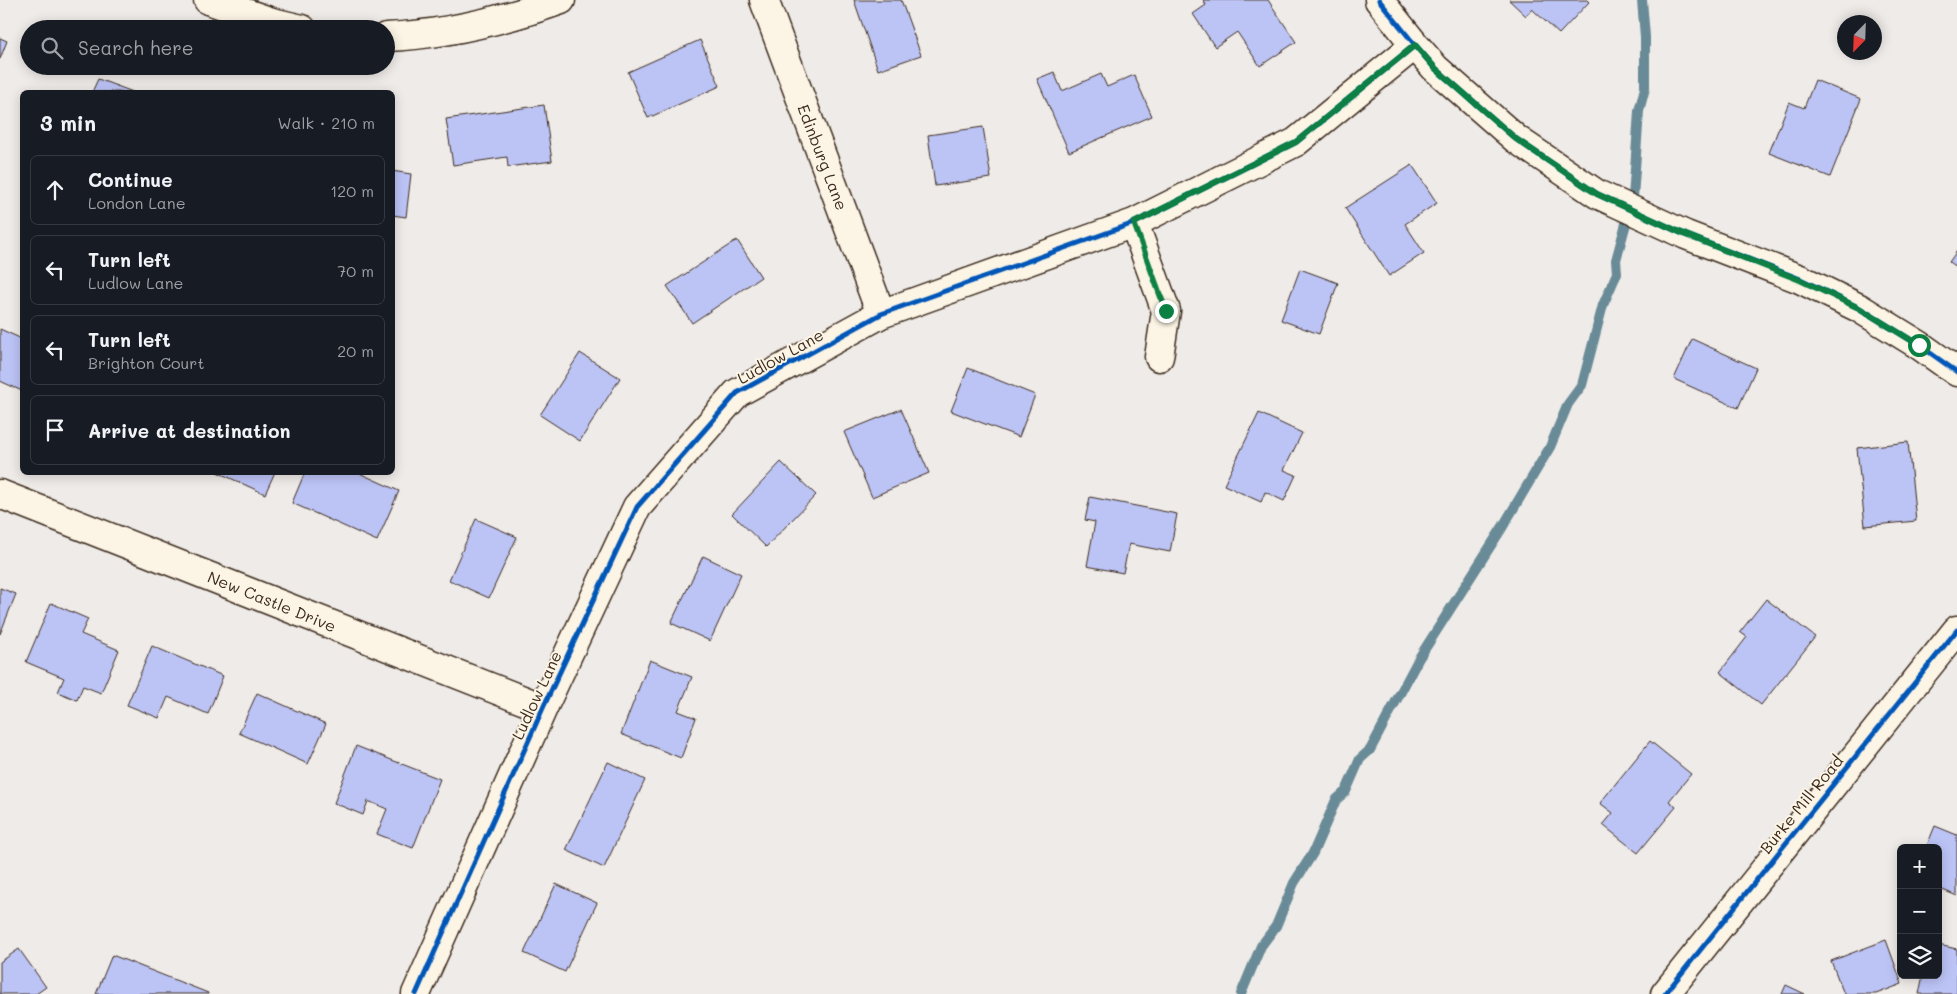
<!DOCTYPE html>
<meta charset="utf-8">
<style>
body{margin:0;font-family:Mali,sans-serif;background:#242831;color:#f1f3f6}
.controls{position:absolute;right:15px;bottom:15px;display:grid;overflow:hidden;border-radius:8px;box-shadow:0 2px 12px #0003}
.controls button{width:45px;height:45px;display:grid;place-items:center;padding:0;border:0;border-bottom:1px solid #363941;background:#171b24;color:#f1f3f6;font:25px sans-serif}
.compass{position:absolute;left:1837px;top:15px;width:45px;height:45px;border-radius:50%;background:#171b24;box-shadow:0 2px 12px #0003;rotate:203deg}
.stop{position:absolute;width:15px;height:15px;margin:-11px;border:4px solid #0b8043;border-radius:50%;background:#fff}
.stop.end{background:#0b8043;border-color:#fff;box-shadow:0 1px 5px #0008}
.list{margin:0;padding:0;list-style:none}
h2{display:flex;justify-content:space-between;align-items:center;height:65px;margin:0;padding:0 20px;font-size:21px}
h2 small{font-size:16px;font-weight:400;color:#9ea1a6}
.list li{display:grid;grid-template-columns:32px 1fr auto;gap:15px;align-items:center;box-sizing:border-box;height:70px;margin:0 10px 10px;padding:0 10px;border:1px solid #363941;border-radius:8px}
.list b{display:block;font-size:19px;white-space:nowrap}
.list p{margin:0;font-size:16px;white-space:nowrap;color:#9ea1a6}
.list em{font-size:16px;font-style:normal;color:#9ea1a6}
.icon{flex:none;width:28px;height:28px;fill:none;stroke:currentColor;stroke-width:2;stroke-linecap:round;stroke-linejoin:round}
.map{position:relative;flex:none;width:1957px;height:994px;overflow:hidden}
.search{position:absolute;background:#171b24;box-shadow:0 2px 12px #0003;left:20px;top:20px;width:375px;height:55px;display:flex;align-items:center;gap:12px;box-sizing:border-box;padding:0 18px;border-radius:28px;color:#9ea1a6;font-size:19px}
.panel{position:absolute;background:#171b24;box-shadow:0 2px 12px #0003;left:20px;top:90px;width:375px;height:385px;border-radius:8px}
.map>svg:first-child{display:block}
.lines{fill:none;stroke-linecap:round;stroke-linejoin:round}
.stream{stroke:#698b97;stroke-width:10}
.building{fill:#bcc4f6;stroke:#3b2a1e}
.minor-casing{stroke:#3b2a1e;stroke-width:31}
.minor{stroke:#fcf5e5;stroke-width:28}
.cycleway-casing{stroke:#fcf5e5;stroke-width:8}
.cycleway{stroke:#0057b8;stroke-width:5}
.route{stroke:#0b8043;stroke-width:6}
.labels{text-anchor:middle;dominant-baseline:central;stroke-width:4;stroke-linejoin:round;paint-order:stroke}
.street-label{font-size:16px;fill:#3b2a1e;stroke:#fcf5e5}
</style>
<div class="map">
<svg width="1957" height="994" viewBox="0 0 1957 994">
<rect width="100%" height="100%" fill="#efebe8"/>
<filter id="ink" filterUnits="userSpaceOnUse"><feTurbulence type="fractalNoise" baseFrequency=".02" numOctaves="2"/><feDisplacementMap in="SourceGraphic" scale="10" xChannelSelector="R" yChannelSelector="G"/><feConvolveMatrix kernelMatrix="1 2 1 2 8 2 1 2 1" color-interpolation-filters="sRGB"/></filter>
<g filter="url(#ink)">
<g class="lines">
<path class="stream" d="M1241,994L1261,946L1276,926L1294,883L1313,853L1336,800L1346,791L1360,759L1370,750L1419,658L1502,528L1550,447L1568,404L1582,385L1603,305L1617,273L1616,260L1633,198L1639,111L1645,88V37L1642,0"/>
</g>
<path class="building" d="M854,0H901L921,55L878,70Z
M1203,0H1268L1296,42L1260,66L1237,32L1215,47L1193,14L1206,5Z
M1509,0H1587L1589,2L1559,34L1532,9L1526,16Z
M0,38L7,41L0,59Z
M700,40L720,86L648,118L628,72Z
M1054,72L1062,91L1101,74L1107,87L1134,75L1152,116L1069,152L1037,79Z
M98,79L133,92H92Z
M1815,80L1861,99L1830,177L1769,153L1789,102L1804,108Z
M544,105L552,161L508,167L507,157L453,165L446,119Z
M983,127L991,178L935,186L928,135Z
M1412,165L1437,203L1405,224L1424,253L1389,276L1345,208Z
M392,171L411,174L406,217L392,215Z
M737,240L761,277L692,323L667,286Z
M1957,251V268L1949,262Z
M1300,269L1338,283L1319,334L1281,320Z
M0,329L22,339V391L0,381Z
M1692,339L1756,368L1738,408L1674,379Z
M580,353L620,378L580,441L540,415Z
M968,368L1035,395L1019,437L951,411Z
M901,409L929,473L872,497L844,432Z
M1259,413L1302,433L1284,470L1296,475L1284,501L1265,492L1261,502L1224,485Z
M1908,442L1916,521L1865,526L1857,448Z
M781,462L816,495L766,547L732,514Z
M217,472H275L265,494Z
M305,472H357L399,491L377,541L292,503Z
M1090,497L1177,514L1170,552L1129,544L1123,573L1087,566L1095,522L1085,520Z
M476,519L517,537L489,598L449,580Z
M703,556L741,574L710,641L671,623Z
M0,588L16,594L0,634Z
M1766,599L1815,637L1761,705L1720,672L1747,637L1740,632Z
M51,603L88,619L81,634L119,650L101,693L83,686L77,700L58,692L64,678L26,662Z
M152,646L223,676L208,714L168,697L159,718L127,705Z
M650,660L692,677L678,711L696,718L681,758L621,734Z
M257,693L326,724L308,764L239,733Z
M1650,741L1691,774L1669,801L1676,807L1638,853L1603,825L1613,813L1600,803Z
M356,746L440,779L413,848L377,834L387,809L368,801L363,815L334,803Z
M608,762L645,780L604,868L566,850Z
M1935,826L1957,835V896L1938,888V848H1926Z
M556,884L597,903L565,972L524,953Z
M1886,940L1902,984L1876,994H1844L1831,961Z
M1938,945L1957,949V994H1919L1923,975H1938Z
M19,949L46,987L36,994H0V962Z
M112,955L208,993V994H96Z
M1786,985L1805,994H1782Z"/>
<g class="lines">
<defs>
<path id="minor" d="M208,0L272,22L302,29
M764,0L881,314
M1379,0L1415,45L1435,68L1516,139L1597,194L1686,235L1800,279L1859,308L1919,345L1957,372
M386,37C446,35 504,20 561,0
M1134,223L1166,311L1159,357
M0,494L543,708
M416,994L543,708L637,507L737,393L881,314L1134,223L1296,142L1415,45
M1665,994L1957,630"/>
</defs>
<use href="#minor" class="minor-casing"/>
<use href="#minor" class="minor"/>
<defs>
<path id="cycleway" d="M1379,0L1415,45L1435,68L1516,139L1597,194L1686,235L1800,279L1859,308L1919,345L1957,372
M416,994L543,708L637,507L737,393L881,314L1134,223L1296,142L1415,45
M1665,994L1957,630"/>
</defs>
<use href="#cycleway" class="cycleway-casing"/>
<use href="#cycleway" class="cycleway"/>
</g>
</g>
<g class="lines" filter="url(#ink)">
<path class="route" d="M1166,311L1134,223L1296,142L1415,45L1435,68L1516,139L1597,194L1686,235L1800,280L1859,308L1919,345"/>
</g>
<g class="labels">
<g class="street-label">
<text transform="translate(823 157) rotate(69)">Edinburg Lane</text>
<text transform="translate(780 356) rotate(-29)">Ludlow Lane</text>
<text transform="translate(272 601) rotate(22)">New Castle Drive</text>
<text transform="translate(536 695) rotate(-65)">Ludlow Lane</text>
<text transform="translate(1801 804) rotate(-51)">Burke Mill Road</text>
</g>
</g>
</svg>
<div class="controls">
<button>+</button>
<button>−</button>
<button><svg class="icon" aria-label="layers" viewBox="0 0 24 24"><path d="M12 4l9 5-9 5-9-5zM3 14l9 5 9-5"/></svg></button>
</div>
<svg class="compass" viewBox="-18 -18 36 36"><path d="M0-13l5 13h-10z" fill="#e53935"/><path d="M0 13l5-13h-10z" fill="#9ea1a6"/></svg>
<div class="stop" style="left:1919px;top:345px"></div>
<div class="stop end" style="left:1166px;top:311px"></div>
<div class="search"><svg class="icon" aria-label="search" viewBox="0 0 24 24"><circle cx="10" cy="10" r="6"/><path d="M15 15l6 6"/></svg>Search here</div>
<section class="panel">
<h2>3 min<small>Walk · 210 m</small></h2>
<ul class="list">
<li><svg class="icon" aria-label="ahead" viewBox="0 0 24 24"><path d="M12 20V5M6 11l6-6 6 6"/></svg><div><b>Continue</b><p>London Lane</p></div><em>120 m</em></li>
<li><svg class="icon" aria-label="left" viewBox="0 0 24 24"><path d="M17 20v-9H6M10 6l-5 5 5 5"/></svg><div><b>Turn left</b><p>Ludlow Lane</p></div><em>70 m</em></li>
<li><svg class="icon" aria-label="left" viewBox="0 0 24 24"><path d="M17 20v-9H6M10 6l-5 5 5 5"/></svg><div><b>Turn left</b><p>Brighton Court</p></div><em>20 m</em></li>
<li><svg class="icon" aria-label="arrive" viewBox="0 0 24 24"><path d="M6 21V4h12l-3 4 3 4H6"/></svg><div><b>Arrive at destination</b></div></li>
</ul>
</section>
</div>
